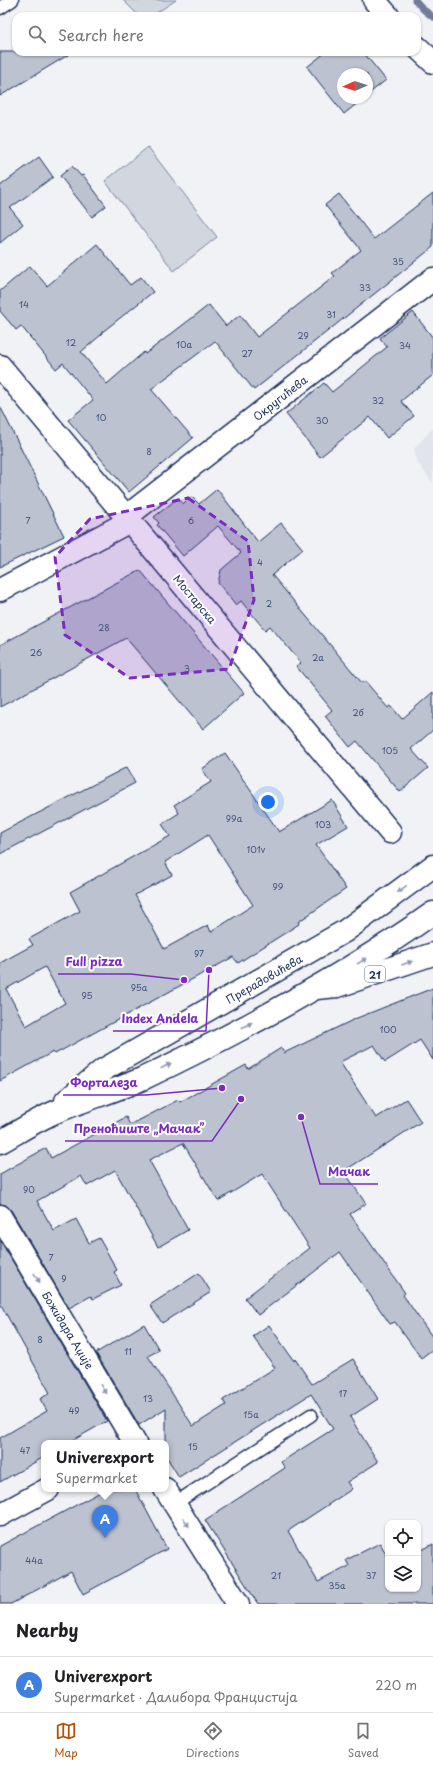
<!DOCTYPE html>
<meta charset="utf-8">
<style>
body{margin:0;font-family:"Playpen Sans",sans-serif;background:#f2f2f2;color:#202124}
.controls{position:absolute;right:12px;bottom:12px;display:grid;overflow:hidden;border-radius:8px;box-shadow:0 1px 3px #0004}
.controls button{width:36px;height:36px;display:grid;place-items:center;padding:0;border:0;border-bottom:1px solid #e0e0e0;background:#fff;color:#202124;font:20px sans-serif}
.compass{position:absolute;left:337px;top:68px;width:36px;height:36px;border-radius:50%;background:#fff;box-shadow:0 1px 3px #0004;rotate:267deg}
.you{position:absolute;left:268px;top:802px;width:14px;height:14px;margin:-10px;border:3px solid #fff;border-radius:50%;background:#1a73e8;box-shadow:0 0 0 6px #1a73e833}
.badge{display:grid;place-items:center;width:26px;height:26px;border-radius:50%;background:#b45309;color:#fff;font-size:13px;font-weight:700}
.pin{position:absolute;translate:-50% -33px;filter:drop-shadow(0 1px 2px #0008)}
.pin::after{content:'';position:absolute;top:21px;width:14px;height:12px;background:inherit;clip-path:polygon(0 0,100% 0,50% 100%)}
.popup{position:absolute;left:41px;top:1440px;width:128px;height:52px;box-sizing:border-box;display:grid;place-content:center;border-radius:8px;background:#fff;filter:drop-shadow(0 1px 3px #0005);font-size:13px;white-space:nowrap;color:#757577}
.popup b{font-size:15px;color:#202124}
.popup::after{content:'';position:absolute;left:50%;top:100%;margin-left:-8px;border:8px solid transparent;border-top-color:#fff}
.list{margin:0;padding:0;list-style:none}
h2{display:flex;justify-content:space-between;align-items:center;height:52px;margin:0;padding:0 16px;font-size:17px}
h2 small{font-size:13px;font-weight:400;color:#757577}
.list li{display:grid;grid-template-columns:26px 1fr auto;gap:12px;align-items:center;box-sizing:border-box;height:56px;padding:0 16px;border-top:1px solid #e0e0e0}
.list b{display:block;font-size:15px;white-space:nowrap}
.list p{margin:0;font-size:13px;white-space:nowrap;color:#757577}
.list em{font-size:13px;font-style:normal;color:#757577}
.icon{flex:none;width:22px;height:22px;fill:none;stroke:currentColor;stroke-width:2;stroke-linecap:round;stroke-linejoin:round}
.map{position:relative;flex:none;width:433px;height:1604px;overflow:hidden}
.search{position:absolute;background:#fff;box-shadow:0 1px 3px #0004;left:12px;right:12px;top:12px;height:44px;display:flex;align-items:center;gap:10px;box-sizing:border-box;padding:0 14px;border-radius:12px;color:#757577;font-size:15px}
.sheet{height:108px;background:#fff}
nav{display:flex;justify-content:space-around;align-items:center;box-sizing:border-box;height:56px;border-top:1px solid #e0e0e0;background:#fff;font-size:11px;color:#757577}
nav a{display:grid;justify-items:center;gap:2px}
nav .on{color:#b45309}
.map>svg:first-child{display:block}
.built{fill:#e1e4ea}
.green{fill:#d2d6df;stroke:#76829e}
.lines{fill:none;stroke-linecap:round;stroke-linejoin:round}
.stream{stroke:#707c9a;stroke-width:7}
.building{fill:#bcc2d0;stroke:#1b2f5e;fill-rule:evenodd}
.service-casing{stroke:#1b2f5e;stroke-width:15}
.minor-casing{stroke:#1b2f5e;stroke-width:25}
.secondary-casing{stroke:#1b2f5e;stroke-width:25}
.primary-casing{stroke:#1b2f5e;stroke-width:25}
.service{stroke:#fff;stroke-width:12}
.minor{stroke:#fff;stroke-width:22}
.secondary{stroke:#fff;stroke-width:22}
.primary{stroke:#fff;stroke-width:22}
.oneway{fill:#8d97ae}
.marked{fill:#7b2cbf;fill-opacity:0.2;stroke:#7b2cbf;stroke-width:3;stroke-dasharray:8 5;stroke-linejoin:round}
.labels{text-anchor:middle;dominant-baseline:central;stroke-width:4;stroke-linejoin:round;paint-order:stroke}
.number-label{font-size:9px;fill:#43547a}
.shield{fill:#fff;stroke:#5f6d8e;stroke-width:1}
.shield-label{font-size:10px;font-weight:bold;fill:#1b2f5e}
.street-label{font-size:11px;fill:#1b2f5e;stroke:#fff}
.leader{fill:none;stroke:#7b2cbf;stroke-width:1.5}
.callout-dot{fill:#7b2cbf;stroke:#fff;stroke-width:1.5}
.callout-label{font-size:12px;text-anchor:middle;font-weight:bold;fill:#7b2cbf;stroke:#fff;stroke-width:4;stroke-linejoin:round;paint-order:stroke}
</style>
<div class="map">
<svg width="433" height="1604" viewBox="0 0 433 1604">
<rect width="100%" height="100%" fill="#f1f2f5"/>
<filter id="ink" filterUnits="userSpaceOnUse"><feTurbulence type="fractalNoise" baseFrequency=".025" numOctaves="2"/><feDisplacementMap in="SourceGraphic" scale="8" xChannelSelector="R" yChannelSelector="G"/><feConvolveMatrix kernelMatrix="1 2 1 2 8 2 1 2 1" color-interpolation-filters="sRGB"/></filter>
<g filter="url(#ink)">
<path class="built" d="M433,428V483L417,462L414,449Z"/>
<path class="green" d="M123,0H176L152,16H139Z
M148,147L217,237L174,271L105,181Z"/>
<g class="lines">
<path class="stream" d="M415,0L424,10L433,17"/>
</g>
<path class="building" d="M0,52H73L0,96Z
M326,52H363L386,80L367,95V74H343V98H364L344,114L307,67Z
M39,157L53,177L10,208L23,224L0,243V186Z
M72,166L81,176L83,175L106,206L92,217L60,176Z
M433,193V247L254,390L215,341L151,389L193,438L129,492L68,420L93,400L63,363L56,369L21,326L16,330L0,311V291L30,266L47,286L97,244L130,285L141,277L153,292L101,333L102,334L81,352L107,384L144,352L145,354L209,305L226,326L240,315L257,337L335,276L332,273L361,250L325,205L339,194L374,239Z
M413,312L433,338V375L401,401L414,416L387,438L370,417L320,457L286,414L324,383L332,392L387,347L380,338Z
M0,406L64,536L0,567Z
M217,489L258,542L281,523L303,549L272,575L362,683L365,681L388,708L391,706L402,719L433,692V730L411,749L428,768L400,792L357,741L350,747L325,716L332,710L296,666L301,663L270,626L265,630L241,601L236,605L218,583L221,570L241,553L218,526L183,556L157,525L159,523L154,517L178,498L183,504L191,496L199,504Z
M140,570L244,693L203,729L126,638L0,707V645Z
M225,753L279,832L332,800L348,826L316,845L346,889L298,922L299,924L238,963L233,957L55,1054L53,1052L0,1081V963L33,945L29,939L80,911L70,892L170,836L162,824L179,813L174,805L211,782L202,769ZM208,835L253,905L211,932L208,925L164,949L135,895L172,875L165,862ZM45,967L65,1003L26,1026L6,989Z
M127,767L135,783L0,854V833Z
M433,988V1060L420,1040L385,1062L374,1045L340,1062L376,1118L406,1099L421,1122L344,1171L366,1204L350,1214L405,1293L403,1295L433,1338V1349L421,1358L395,1322L390,1324L340,1252L258,1315L245,1298L310,1248L262,1174L218,1201L183,1143L149,1160L188,1230L158,1247L115,1170L87,1186L81,1176L37,1201L54,1231L76,1219L89,1243L99,1238L117,1270L114,1272L121,1285L93,1299L91,1296L69,1308L11,1210L6,1205L0,1204V1174L46,1148L51,1158L126,1117L130,1125L178,1100L180,1102L246,1065L248,1069L281,1048L284,1053L357,1018Z
M0,1240L107,1421L68,1443H44V1457L0,1482V1438L47,1411L40,1399L50,1393L0,1303Z
M199,1273L211,1292L162,1323L150,1305Z
M144,1324L159,1350L148,1356L193,1426L226,1405L223,1400L275,1368L253,1336L269,1325L294,1361L295,1359L312,1384L353,1359L378,1399L350,1417L378,1462L347,1482L352,1489L288,1531L318,1582L349,1566L346,1560L380,1543L387,1556H388V1589H418V1552L433,1544V1604H258L205,1520L285,1468L281,1462L333,1429L311,1394L179,1477L166,1456V1408L139,1425L96,1353Z
M106,1489H135L167,1549L83,1594L71,1571L11,1604H0V1546Z"/>
<g class="lines">
<defs>
<path id="service" d="M0,8L12,0
M174,1504L311,1415"/>
<path id="minor" d="M374,0L388,16
M417,47L433,62
M0,366L390,832
M126,517L433,279
M0,590L130,521
M0,1216L135,1443
M165,1489L238,1604
M0,1515L48,1489"/>
<path id="secondary" d="M66,1101L103,1070L345,931L433,866
M0,1142C18,1132 35,1121 53,1113C83,1100 115,1091 144,1078C244,1030 342,977 433,913"/>
<path id="primary" d="M316,988L338,986L433,954"/>
</defs>
<use href="#service" class="service-casing"/>
<use href="#minor" class="minor-casing"/>
<use href="#secondary" class="secondary-casing"/>
<use href="#primary" class="primary-casing"/>
<use href="#service" class="service"/>
<use href="#minor" class="minor"/>
<use href="#secondary" class="secondary"/>
<use href="#primary" class="primary"/>
</g>
<defs><path id="oneway-solid" d="M-6-.8H1V-3.2L6.5 0L1 3.2V.8H-6Z"/></defs>
<g class="oneway">
<use href="#oneway-solid" transform="translate(402 889) rotate(143)"/>
<use href="#oneway-solid" transform="translate(362 961) rotate(-32)"/>
<use href="#oneway-solid" transform="translate(407 963) rotate(-19)"/>
<use href="#oneway-solid" transform="translate(247 1025) rotate(-28)"/>
<use href="#oneway-solid" transform="translate(166 1066) rotate(-27)"/>
<use href="#oneway-solid" transform="translate(37 1278) rotate(59)"/>
<use href="#oneway-solid" transform="translate(103 1389) rotate(59)"/>
<use href="#oneway-solid" transform="translate(186 1522) rotate(57)"/>
</g>
</g>
<path class="marked" d="M188,498L248,541L254,600L229,669L130,678L65,635L55,557L90,519Z"/>
<g class="labels">
<g class="number-label">
<text x="398" y="261">35</text>
<text x="365" y="287">33</text>
<text x="24" y="304">14</text>
<text x="331" y="314">31</text>
<text x="303" y="335">29</text>
<text x="71" y="342">12</text>
<text x="184" y="344">10a</text>
<text x="405" y="345">34</text>
<text x="247" y="353">27</text>
<text x="378" y="400">32</text>
<text x="101" y="417">10</text>
<text x="322" y="420">30</text>
<text x="149" y="451">8</text>
<text x="28" y="520">7</text>
<text x="191" y="520">6</text>
<text x="260" y="562">4</text>
<text x="269" y="603">2</text>
<text x="104" y="627">28</text>
<text x="36" y="652">26</text>
<text x="318" y="657">2a</text>
<text x="187" y="668">3</text>
<text x="358" y="712">2б</text>
<text x="390" y="750">105</text>
<text x="234" y="818">99a</text>
<text x="323" y="824">103</text>
<text x="256" y="849">101v</text>
<text x="278" y="886">99</text>
<text x="199" y="953">97</text>
<text x="139" y="987">95a</text>
<text x="87" y="995">95</text>
<text x="388" y="1029">100</text>
<text x="29" y="1189">90</text>
<text x="51" y="1257">7</text>
<text x="64" y="1278">9</text>
<text x="40" y="1339">8</text>
<text x="128" y="1351">11</text>
<text x="343" y="1393">17</text>
<text x="148" y="1398">13</text>
<text x="74" y="1410">49</text>
<text x="251" y="1414">15a</text>
<text x="193" y="1446">15</text>
<text x="25" y="1450">47</text>
<text x="34" y="1560">44a</text>
<text x="276" y="1575">21</text>
<text x="371" y="1575">37</text>
<text x="337" y="1585">35a</text>
</g>
<rect class="shield" x="365" y="966" width="20" height="16" rx="3"/>
<g class="shield-label">
<text x="375" y="974">21</text>
</g>
<g class="street-label">
<text transform="translate(280 398) rotate(-38)">Округићева</text>
<text transform="translate(195 599) rotate(50)">Мостарска</text>
<text transform="translate(264 979) rotate(-30)">Прерадовићева</text>
<text transform="translate(68 1330) rotate(59)">Божидара Аџије</text>
</g>
</g>
<path class="leader" d="M184 980L131 974H58M209 970L206 1031H113M222 1088L146 1095H63M241 1099L212 1141H65M301 1117L320 1184H378"/>
<g class="callout-dot">
<circle cx="184" cy="980" r="4"/>
<circle cx="209" cy="970" r="4"/>
<circle cx="222" cy="1088" r="4"/>
<circle cx="241" cy="1099" r="4"/>
<circle cx="301" cy="1117" r="4"/>
</g>
<g class="callout-label">
<text x="94" y="966">Full pizza</text>
<text x="160" y="1023">Index Andela</text>
<text x="104" y="1087">Форталеза</text>
<text x="139" y="1133">Преноћиште „Мачак”</text>
<text x="349" y="1176">Мачак</text>
</g>
</svg>
<div class="controls">
<button><svg class="icon" aria-label="locate" viewBox="0 0 24 24"><circle cx="12" cy="12" r="6"/><path d="M12 2v4M12 18v4M2 12h4M18 12h4"/></svg></button>
<button><svg class="icon" aria-label="layers" viewBox="0 0 24 24"><path d="M12 4l9 5-9 5-9-5zM3 14l9 5 9-5"/></svg></button>
</div>
<svg class="compass" viewBox="-18 -18 36 36"><path d="M0-13l5 13h-10z" fill="#e53935"/><path d="M0 13l5-13h-10z" fill="#757577"/></svg>
<div class="you"></div>
<div class="pin badge" style="left:105px;top:1538px;background:#3f7fe0">A</div>
<div class="popup"><b>Univerexport</b>Supermarket</div>
<div class="search"><svg class="icon" aria-label="search" viewBox="0 0 24 24"><circle cx="10" cy="10" r="6"/><path d="M15 15l6 6"/></svg>Search here</div>
</div>
<section class="sheet">
<h2>Nearby<small></small></h2>
<ul class="list">
<li><span class="badge" style="background:#3f7fe0">A</span><div><b>Univerexport</b><p>Supermarket · Далибора Францистија</p></div><em>220 m</em></li>
</ul>
</section>
<nav>
<a class="on"><svg class="icon" aria-label="map" viewBox="0 0 24 24"><path d="M3 6l6-2 6 2 6-2v14l-6 2-6-2-6 2zM9 4v14M15 6v14"/></svg>Map</a>
<a><svg class="icon" aria-label="directions" viewBox="0 0 24 24"><path d="M12 3l9 9-9 9-9-9zM9 14v-3h6M13 9l2 2-2 2"/></svg>Directions</a>
<a><svg class="icon" aria-label="saved" viewBox="0 0 24 24"><path d="M7 4h10v16l-5-4-5 4z"/></svg>Saved</a>
</nav>
